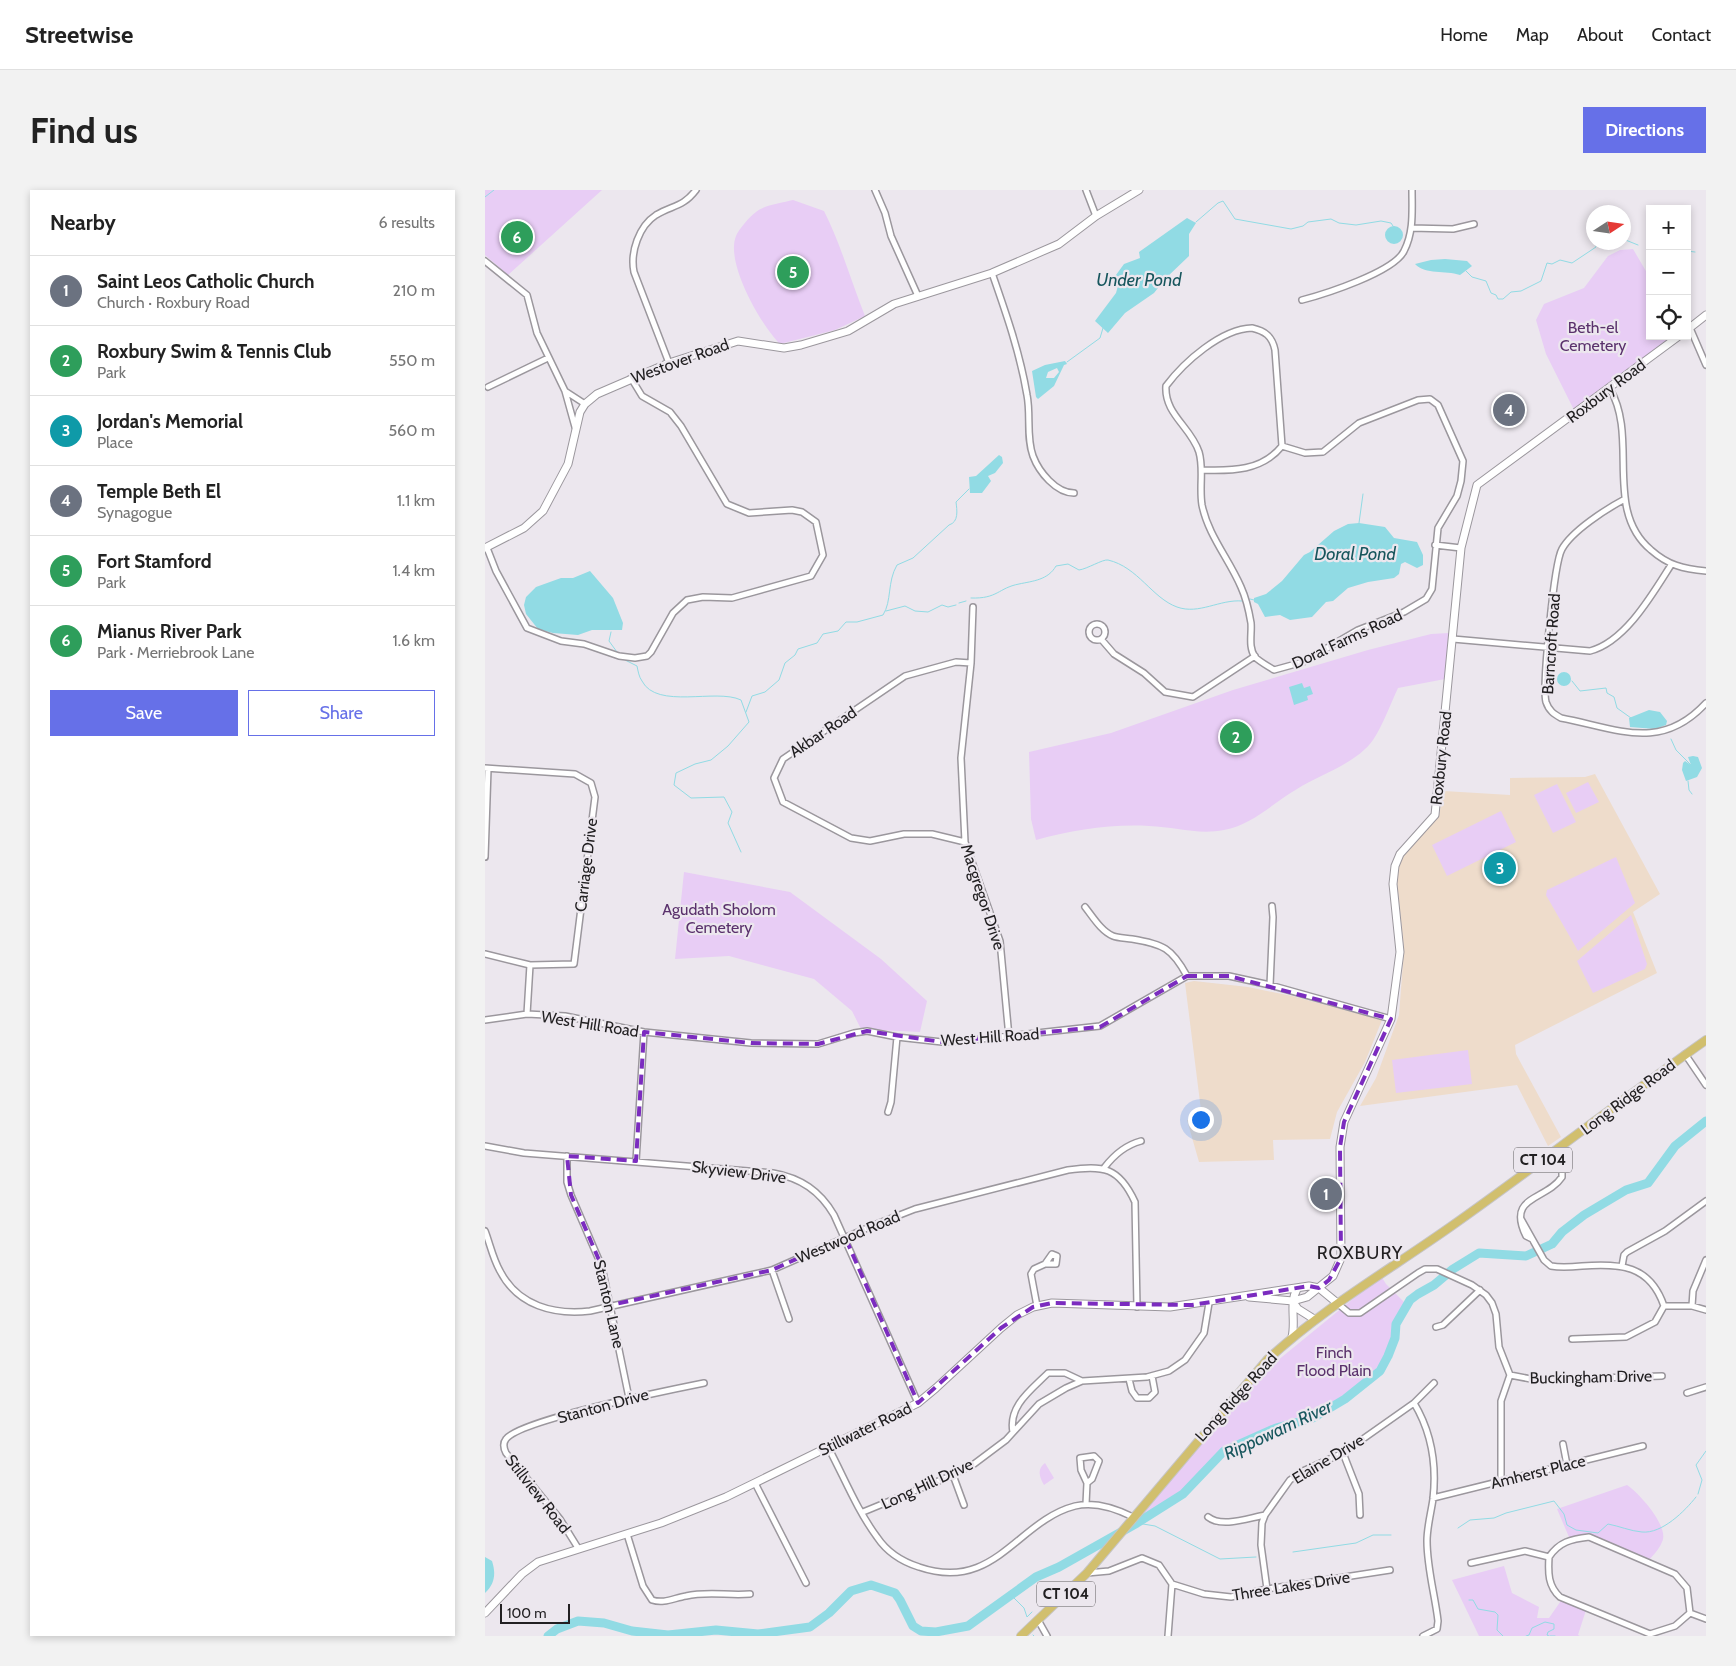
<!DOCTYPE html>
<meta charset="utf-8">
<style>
body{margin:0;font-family:Cabin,sans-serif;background:#f2f2f2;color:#222}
.controls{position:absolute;right:15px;top:15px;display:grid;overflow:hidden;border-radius:0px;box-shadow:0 2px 8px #0003}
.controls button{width:45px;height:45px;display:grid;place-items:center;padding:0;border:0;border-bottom:1px solid #e0e0e0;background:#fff;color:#222;font:25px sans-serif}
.compass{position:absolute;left:1101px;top:15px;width:45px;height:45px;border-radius:50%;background:#fff;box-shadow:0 2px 8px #0003;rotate:78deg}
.scale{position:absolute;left:15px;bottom:12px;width:70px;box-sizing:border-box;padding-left:5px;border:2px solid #222022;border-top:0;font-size:14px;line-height:18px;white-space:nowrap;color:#222022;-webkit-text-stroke:4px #ece7ee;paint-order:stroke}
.you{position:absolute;left:715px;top:929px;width:18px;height:18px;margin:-12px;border:4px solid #fff;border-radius:50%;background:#1a73e8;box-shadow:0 0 0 8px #1a73e833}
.badge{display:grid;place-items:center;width:32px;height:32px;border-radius:50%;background:#6670e8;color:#fff;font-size:16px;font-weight:700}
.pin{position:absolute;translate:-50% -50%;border:2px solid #fff;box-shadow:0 1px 5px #0006}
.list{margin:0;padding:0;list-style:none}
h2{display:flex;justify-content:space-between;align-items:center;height:65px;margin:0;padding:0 20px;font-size:21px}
h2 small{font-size:16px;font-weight:400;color:#767676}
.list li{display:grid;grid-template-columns:32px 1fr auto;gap:15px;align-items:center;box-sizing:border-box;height:70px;padding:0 20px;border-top:1px solid #e0e0e0}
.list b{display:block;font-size:19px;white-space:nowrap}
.list p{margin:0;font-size:16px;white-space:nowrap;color:#767676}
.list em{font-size:16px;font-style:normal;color:#767676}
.actions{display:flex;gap:10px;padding:15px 20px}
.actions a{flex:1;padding:11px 0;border:1px solid #6670e8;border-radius:0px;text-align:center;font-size:18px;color:#6670e8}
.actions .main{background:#6670e8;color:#fff}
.icon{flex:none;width:28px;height:28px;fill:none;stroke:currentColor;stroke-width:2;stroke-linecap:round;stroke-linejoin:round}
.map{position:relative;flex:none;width:1221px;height:1446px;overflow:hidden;border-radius:0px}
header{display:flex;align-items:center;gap:30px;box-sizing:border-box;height:70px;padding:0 25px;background:#fff;border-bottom:1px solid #e0e0e0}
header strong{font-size:24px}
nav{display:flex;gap:28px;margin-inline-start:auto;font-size:18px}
.intro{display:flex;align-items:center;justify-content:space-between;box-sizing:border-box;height:120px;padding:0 30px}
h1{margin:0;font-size:35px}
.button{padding:12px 22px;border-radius:0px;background:#6670e8;color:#fff;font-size:18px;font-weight:700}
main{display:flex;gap:30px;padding:0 30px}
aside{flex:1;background:#fff;border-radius:0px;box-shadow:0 2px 8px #0003}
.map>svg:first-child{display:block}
.education{fill:#eedccb}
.green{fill:#e8cdf5}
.water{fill:#91dbe4;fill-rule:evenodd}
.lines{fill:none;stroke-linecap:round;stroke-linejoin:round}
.stream{stroke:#91dbe4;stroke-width:1}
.river{stroke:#91dbe4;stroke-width:9}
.street-casing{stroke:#9b979d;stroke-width:8}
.secondary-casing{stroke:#9b979d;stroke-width:9}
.primary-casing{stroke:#c6c5c6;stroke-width:10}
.street{stroke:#fff;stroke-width:5}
.secondary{stroke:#fff;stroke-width:7}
.primary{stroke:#d1bf6e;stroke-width:8}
.marked{fill:none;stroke:#7b2cbf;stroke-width:4;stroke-dasharray:10 6;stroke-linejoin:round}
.labels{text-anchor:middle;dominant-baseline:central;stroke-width:4.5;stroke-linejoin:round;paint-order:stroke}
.shield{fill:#ece7ee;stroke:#5f5c5f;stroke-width:1}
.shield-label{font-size:15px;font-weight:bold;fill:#222022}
.park-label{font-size:16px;fill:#5a316c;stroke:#ece7ee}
.street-label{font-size:16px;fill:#222022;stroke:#ece7ee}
.water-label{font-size:18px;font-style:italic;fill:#17565d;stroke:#ece7ee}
.neighbourhood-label{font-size:18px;letter-spacing:1px;fill:#222022;stroke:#ece7ee}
</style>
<header>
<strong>Streetwise</strong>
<nav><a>Home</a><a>Map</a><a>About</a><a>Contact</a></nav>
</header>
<div class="intro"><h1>Find us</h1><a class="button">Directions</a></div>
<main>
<aside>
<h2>Nearby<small>6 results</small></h2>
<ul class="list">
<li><span class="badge" style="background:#6b7280">1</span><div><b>Saint Leos Catholic Church</b><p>Church · Roxbury Road</p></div><em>210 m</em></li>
<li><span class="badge" style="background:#2e9e5b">2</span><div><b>Roxbury Swim &amp; Tennis Club</b><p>Park</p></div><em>550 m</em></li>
<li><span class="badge" style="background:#0f9aa8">3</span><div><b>Jordan's Memorial</b><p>Place</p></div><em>560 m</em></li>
<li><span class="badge" style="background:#6b7280">4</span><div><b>Temple Beth El</b><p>Synagogue</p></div><em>1.1 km</em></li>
<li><span class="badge" style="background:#2e9e5b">5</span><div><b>Fort Stamford</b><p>Park</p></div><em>1.4 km</em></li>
<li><span class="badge" style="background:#2e9e5b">6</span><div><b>Mianus River Park</b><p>Park · Merriebrook Lane</p></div><em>1.6 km</em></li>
</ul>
<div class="actions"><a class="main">Save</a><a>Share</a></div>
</aside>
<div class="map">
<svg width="1221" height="1446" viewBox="0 0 1221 1446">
<rect width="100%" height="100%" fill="#ece7ee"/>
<path class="education" d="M1110,584L1175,704L1148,722L1172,783L1030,855L1031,864L1076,947L1063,956L1032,895L875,916L891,888L914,825L919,759L911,683L919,664L954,625L959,601L1025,605V588L1100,587Z
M709,791L763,797L807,806L897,830L880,872L852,922L845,949L788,950L789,970L714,972L702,930L717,928L700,793Z"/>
<path class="green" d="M0,0H117L23,85L0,65Z
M308,10L339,21C356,55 366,91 380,126L350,140L295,154C276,135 240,73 251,46C254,39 265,26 271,22C279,15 297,13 308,10Z
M1148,59L1165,88V146H1187L1089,220L1061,164L1051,130L1059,114L1099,98L1123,66L1135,60Z
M964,443L960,489L913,498C905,515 898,535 888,550C872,573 836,584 812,599C788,613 767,635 739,640C713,645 690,637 664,636C625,634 588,640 551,650L546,629L544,562L626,543L748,500L883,460L946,444Z
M1103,592L1114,612L1091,623L1081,603Z
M1072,594L1091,632L1068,643L1049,605Z
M1016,621L1031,652L962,686L947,655Z
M1131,667L1150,713L1093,761L1061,705L1062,700Z
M199,682L305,702L396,769L442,811L435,842L376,839L367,821L329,789L244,766L190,769Z
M1146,725L1162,774L1160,779L1108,803L1092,771Z
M983,860L987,894L911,903L907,870Z
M896,1086L901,1094L922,1115L907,1158L873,1202L744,1256L711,1294L663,1330H653L770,1189Z
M560,1273L569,1288L559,1295C554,1286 552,1279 560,1273Z
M1142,1295C1154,1303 1185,1337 1177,1352C1174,1360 1166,1367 1161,1374L1102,1350L1087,1354L1072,1319Z
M1019,1376L1027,1403L1054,1417L1052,1428H1064L1080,1405L1084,1409L1102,1417L1093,1445L1095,1446H994L967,1390Z"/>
<path class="water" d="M702,28L711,33L704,44V66L681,88L669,103L640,123L623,143L610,131L631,103L634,92L631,85L639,74L655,68L654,62Z
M900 45a9 9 0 1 1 18 0a9 9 0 1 1-18 0Z
M960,69L982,71L987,76L975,85C960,80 941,85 930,74L946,70Z
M580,171L582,174L579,175L569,196L553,209L551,207L547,181L560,175ZM572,178L574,182L569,188H561L563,182Z
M514,265L517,267L518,273L510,283L503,286L506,291L497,303H485L484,287L491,286Z
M874,333L900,337L909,348L932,352L938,365V375L932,378L920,372L916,374L914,384L909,388L883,392L863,398L848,411L841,412L827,427L805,430L795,425L780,427L773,414L769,412V408L781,404L797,391L819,365L825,362L849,341L863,334Z
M105,381L128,408L138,433L137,440H107L93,445L68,443L53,439L41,424L39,415L41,407L51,397L76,388H88Z
M1072 489a7 7 0 1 1 14 0a7 7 0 1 1-14 0Z
M817,493L819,498L825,496L828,504L822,506L823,510L809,515L804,497Z
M1164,520L1175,522L1182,531L1181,535L1170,539L1145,537L1144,528Z
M1208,566L1213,567L1217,578L1212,587L1201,591L1197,580L1198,573L1200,571L1206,575L1203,567Z
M0,1367L7,1371C11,1383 10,1394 0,1403Z"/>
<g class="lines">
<path class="stream" d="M0,7L9,0
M711,32L733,13L738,11L750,29L806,39L818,36L823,32L846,29L854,33L871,35L896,31L906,33L908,36
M1138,49L1153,55
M1202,61L1210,62
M981,81L987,87L1001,91L1006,103L1011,105L1013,109H1018L1026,102L1036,101L1056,91L1062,73L1067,74L1075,70L1087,73L1111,57V52
M582,172L615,148L618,138
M874,333L878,304
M486,408C513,409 513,398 534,394C548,391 563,390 571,376L583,374L594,380C602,379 618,369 623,370C653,377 667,408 692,417C714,425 735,409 757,411
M765,409L769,410
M474,413L481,411
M401,421L420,416L430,421L443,422L457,415L463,417L471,415
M126,442L124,451L132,462
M140,470L152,476C153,481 154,487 157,491C172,520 231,498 256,510L264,532L243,556L226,570L210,574L191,583L189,595L206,608L239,607L247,622L243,633L256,662
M1087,491L1095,501L1121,498L1122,503L1129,507L1132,518L1146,528
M261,522L267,506L280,502L294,490L300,473L310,465L313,459L332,453L338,444L353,441L361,432H372L398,425C407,411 402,392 412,375L428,368L464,335C474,332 472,320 471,312L484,299
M1186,549L1191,560L1206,575
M1203,591L1204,600L1207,604
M1213,1304L1217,1290L1211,1275L1221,1261
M652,1333L670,1336L735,1369L771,1367
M973,1338L985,1330L1009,1328L1021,1323L1069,1311L1079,1324L1082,1335L1091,1340L1113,1343L1123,1334C1134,1336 1145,1341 1157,1342C1177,1344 1200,1321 1211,1307
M808,1362L871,1353L888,1345H906
M526,1405L539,1418L542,1427L547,1422
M984,1410H988L993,1419L1010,1422L1013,1425L1012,1440L1018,1446
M548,1445L549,1446
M1041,1446L1044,1445L1047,1438L1060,1432L1069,1434V1439L1063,1442L1062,1445L1064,1446
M1065,1446H1070"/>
<path class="river" d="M63,1446L72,1439L93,1431L119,1433L147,1441L183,1445L231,1440L273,1444L325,1437L344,1423L366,1401L386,1395L410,1403L415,1410L428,1436L436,1441L451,1442L483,1436L551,1387L574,1377L652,1333L698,1304L739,1261L791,1238L828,1228L860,1209L895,1181L903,1166L910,1148L911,1134L925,1110L933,1104L949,1095L968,1079L994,1063L1041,1066L1067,1054L1077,1042L1099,1025L1141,1000L1163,993L1190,956L1221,931"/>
<defs>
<path id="street" d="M390,0L400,23L406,46L433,106
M601,0L611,26
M926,38L968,39L989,34
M0,71L42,105L52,143L80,201L100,214
M507,83C521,123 535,163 542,205C546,225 541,247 548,266C554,282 571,303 589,303
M817,110C840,104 909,82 919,61C929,42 927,20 927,0
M767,138C780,141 787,146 790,160L797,256L820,263L838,262L874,233L933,210L945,209L953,215L978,271L976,291L972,306L953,338L947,399L941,409L919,422L873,440L818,472L789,480C783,476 775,472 770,467C763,457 767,444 766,433C764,421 761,408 756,397C744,369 723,345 717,315C714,297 719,279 714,262C706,237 679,224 681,196C699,172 736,139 767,138Z
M1205,138L1221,175
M184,173L149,82C145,62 154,36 171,25C188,15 198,17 211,0
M3,197L63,168
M1125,199C1154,248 1118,320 1166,360C1183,375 1198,379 1221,381
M80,201L90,237
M717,280C747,281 777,281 797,256
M1140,309C1121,319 1087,341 1077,359C1069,373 1057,497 1061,512C1064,521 1069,524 1076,528C1133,539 1176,562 1221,513
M950,355L976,358
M2,358L11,381L42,438L76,451L99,454L134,466L150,468L162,466L166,462L188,423L202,410L218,407L247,408L326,386L338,365L331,332L317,322L307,320L264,323L242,314L196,236L185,222L157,206L146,188
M488,417L486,473L476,568L480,652L515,751L524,847
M604 442a8 8 0 1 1 16 0a8 8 0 1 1-16 0Z
M616,449L629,464L659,483L680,502L708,507L770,466
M968,449L1105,461C1140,452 1167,405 1186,375
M0,578L90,584L106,593L110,607L89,774L45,775L0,764
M480,652L447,644H419L385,651L366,648L298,612L289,588L298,569L420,486L471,472L486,473
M0,667L3,579
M600,717C608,727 616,741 628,746C633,748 641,748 647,749C678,754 687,758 702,786
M785,795L788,727L787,716
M42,824L45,775
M0,830L42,824L80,826L159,842L266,853L333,854L369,843L382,841L412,847L457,852L478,851L615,836L702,786H744L785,795L906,829
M1200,864L1221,895
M403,922L406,912L412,847
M0,956L39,963L288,983C316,988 335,1001 349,1025L433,1213
M82,966V992L86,1005L117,1077L144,1208
M151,971L159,842
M619,978C628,966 641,955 656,951
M1036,1029L1059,1070L1066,1076C1076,1078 1087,1077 1097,1076C1135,1073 1165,1075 1179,1116H1207L1221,1120
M0,1041C5,1054 8,1069 15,1081C33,1116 69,1125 105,1121L287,1080L389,1035L430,1019L583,980C618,975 634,977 650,1012L652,1117
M1047,1049L1041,1046C1021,1005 1061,1011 1077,987V977L1067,964
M1137,1076L1139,1065L1142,1062L1180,1041L1221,1011
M287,1080L304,1129
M852,1113L864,1123H875L933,1083L940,1079H952L987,1095L1001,1105L1007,1113L1011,1124L1014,1157L1025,1185L1051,1190L1177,1186
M552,1116L546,1084L549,1079L560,1074L567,1064L572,1066L571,1074H560
M1207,1116L1208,1101L1221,1070
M951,1137L958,1135L995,1100
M1087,1149L1141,1147L1170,1132L1179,1116
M644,1189L647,1201L652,1208H664L670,1202L667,1186
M1202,1203L1221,1197
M929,1213C947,1243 952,1274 948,1309C946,1323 942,1337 942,1351C942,1378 950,1405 953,1431L952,1439L938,1446
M528,1242C523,1216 546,1200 563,1183H580L597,1191
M1078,1254L1082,1275
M343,1257C359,1287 372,1320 392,1347C402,1362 418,1372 434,1377C510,1403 532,1331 590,1316C610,1311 630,1318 648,1327
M858,1263L874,1304L875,1325
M468,1285L479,1315
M1016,1291V1211L1025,1185
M271,1295L321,1393
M948,1308L1158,1256
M601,1314L602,1293L607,1289L614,1271L609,1266L595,1268L596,1280L602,1293
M378,1322L468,1285L489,1274L521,1250L554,1214L581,1198L597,1191L662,1187L684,1181L700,1170L719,1143L724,1113
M723,1327C737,1338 763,1328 780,1325
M142,1344L158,1396L167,1410C179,1414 189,1408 201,1406C223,1401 244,1406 265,1404
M93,1358L75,1329L21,1263C19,1259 17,1254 21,1249C35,1230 189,1199 219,1193
M1064,1367C1063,1383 1063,1396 1075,1407L1165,1444L1190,1436L1205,1423
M1064,1367C1074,1352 1086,1349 1104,1347L1190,1384L1202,1398L1205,1423
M986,1373L1040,1361L1064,1367
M602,1383L624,1381L657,1368L674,1375L687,1394L719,1404L746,1407L782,1399L905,1380
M782,1399L776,1355L777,1333L780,1325L805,1290L818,1281L858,1263L929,1213L949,1193
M1205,1423L1221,1429
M553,1430L562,1446
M683,1446L687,1394"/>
<path id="secondary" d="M1202,140L1221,125
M0,358L39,338L58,321L83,274L95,222L100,214L112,204L184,173L253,151L299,158L316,155L363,141L409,114L507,83L574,54L611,26L654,0
M764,1107L808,1111L822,1107L848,1086L856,1068L855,957L859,932L906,829L915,762L908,694L910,676L915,664L950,625L976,358L992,295L1194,146
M808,1112L813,1119L829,1129
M807,1147C811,1131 804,1113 812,1099
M0,1423L37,1384L53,1372L176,1333L241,1307L433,1213L451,1198L516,1138L532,1125L548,1117L567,1113L685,1117L824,1096L834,1098L851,1112"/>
<path id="primary" d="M536,1446L602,1383L782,1170C841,1116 903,1081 968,1035C1053,975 1136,910 1221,850"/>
</defs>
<use href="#street" class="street-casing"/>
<use href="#secondary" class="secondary-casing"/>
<use href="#primary" class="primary-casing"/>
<use href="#street" class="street"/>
<use href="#secondary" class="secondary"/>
<use href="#primary" class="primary"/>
</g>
<path class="marked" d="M702,786H744L906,829L859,932L855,957L856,1068L844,1090L834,1098L824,1096L707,1115L567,1113L548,1117L516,1138L433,1213L360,1047L287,1080L126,1115L117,1077L86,1005L82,966L151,971L159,842L266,853L333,854L382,841L457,852L615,837Z"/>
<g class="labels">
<g class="shield">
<rect x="1029" y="957.5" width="58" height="25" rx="4"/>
<rect x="552" y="1391.5" width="58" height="25" rx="4"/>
</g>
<g class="shield-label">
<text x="1058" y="970">CT 104</text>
<text x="581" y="1404">CT 104</text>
</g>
<g class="park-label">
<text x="1108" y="137">Beth-el<tspan x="1108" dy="18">Cemetery</tspan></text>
<text x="234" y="719">Agudath Sholom<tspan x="234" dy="18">Cemetery</tspan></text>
<text x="849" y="1162">Finch<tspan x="849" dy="18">Flood Plain</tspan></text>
</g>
<g class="street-label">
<text transform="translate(195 171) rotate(-20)">Westover Road</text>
<text transform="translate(1121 201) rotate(-37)">Roxbury Road</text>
<text transform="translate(862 449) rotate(-25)">Doral Farms Road</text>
<text transform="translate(1066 454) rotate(-86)">Barncroft Road</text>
<text transform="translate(338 542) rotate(-34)">Akbar Road</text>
<text transform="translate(956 568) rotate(-84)">Roxbury Road</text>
<text transform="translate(101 675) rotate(-83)">Carriage Drive</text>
<text transform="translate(498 707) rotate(72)">Macgregor Drive</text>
<text transform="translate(105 834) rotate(9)">West Hill Road</text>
<text transform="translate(505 847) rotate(-4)">West Hill Road</text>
<text transform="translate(1143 907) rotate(-37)">Long Ridge Road</text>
<text transform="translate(254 982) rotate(7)">Skyview Drive</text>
<text transform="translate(363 1047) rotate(-23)">Westwood Road</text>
<text transform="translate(124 1114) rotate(77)">Stanton Lane</text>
<text transform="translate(1106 1187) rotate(-1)">Buckingham Drive</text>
<text transform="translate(751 1207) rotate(-48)">Long Ridge Road</text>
<text transform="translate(118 1216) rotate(-15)">Stanton Drive</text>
<text transform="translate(380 1239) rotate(-26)">Stillwater Road</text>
<text transform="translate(843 1269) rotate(-31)">Elaine Drive</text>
<text transform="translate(1053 1282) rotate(-14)">Amherst Place</text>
<text transform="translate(442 1294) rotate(-25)">Long Hill Drive</text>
<text transform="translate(53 1304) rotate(52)">Stillview Road</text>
<text transform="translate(806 1396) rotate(-9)">Three Lakes Drive</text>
</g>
<g class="water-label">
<text x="654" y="90">Under Pond</text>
<text x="870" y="364">Doral Pond</text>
<text transform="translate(793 1240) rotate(-25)">Rippowam River</text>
</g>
<g class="neighbourhood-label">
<text x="875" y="1063">ROXBURY</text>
</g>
</g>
</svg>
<div class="controls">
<button>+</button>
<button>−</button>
<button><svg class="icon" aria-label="locate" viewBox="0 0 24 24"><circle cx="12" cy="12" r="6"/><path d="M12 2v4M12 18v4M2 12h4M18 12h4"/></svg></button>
</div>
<svg class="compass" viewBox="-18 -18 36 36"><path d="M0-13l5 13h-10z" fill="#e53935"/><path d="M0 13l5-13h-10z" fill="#767676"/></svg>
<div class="scale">100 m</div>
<div class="you"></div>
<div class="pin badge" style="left:841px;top:1004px;background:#6b7280">1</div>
<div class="pin badge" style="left:751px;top:547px;background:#2e9e5b">2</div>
<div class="pin badge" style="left:1015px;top:678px;background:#0f9aa8">3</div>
<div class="pin badge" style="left:1024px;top:220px;background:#6b7280">4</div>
<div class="pin badge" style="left:308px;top:82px;background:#2e9e5b">5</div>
<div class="pin badge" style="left:32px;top:47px;background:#2e9e5b">6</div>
</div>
</main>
